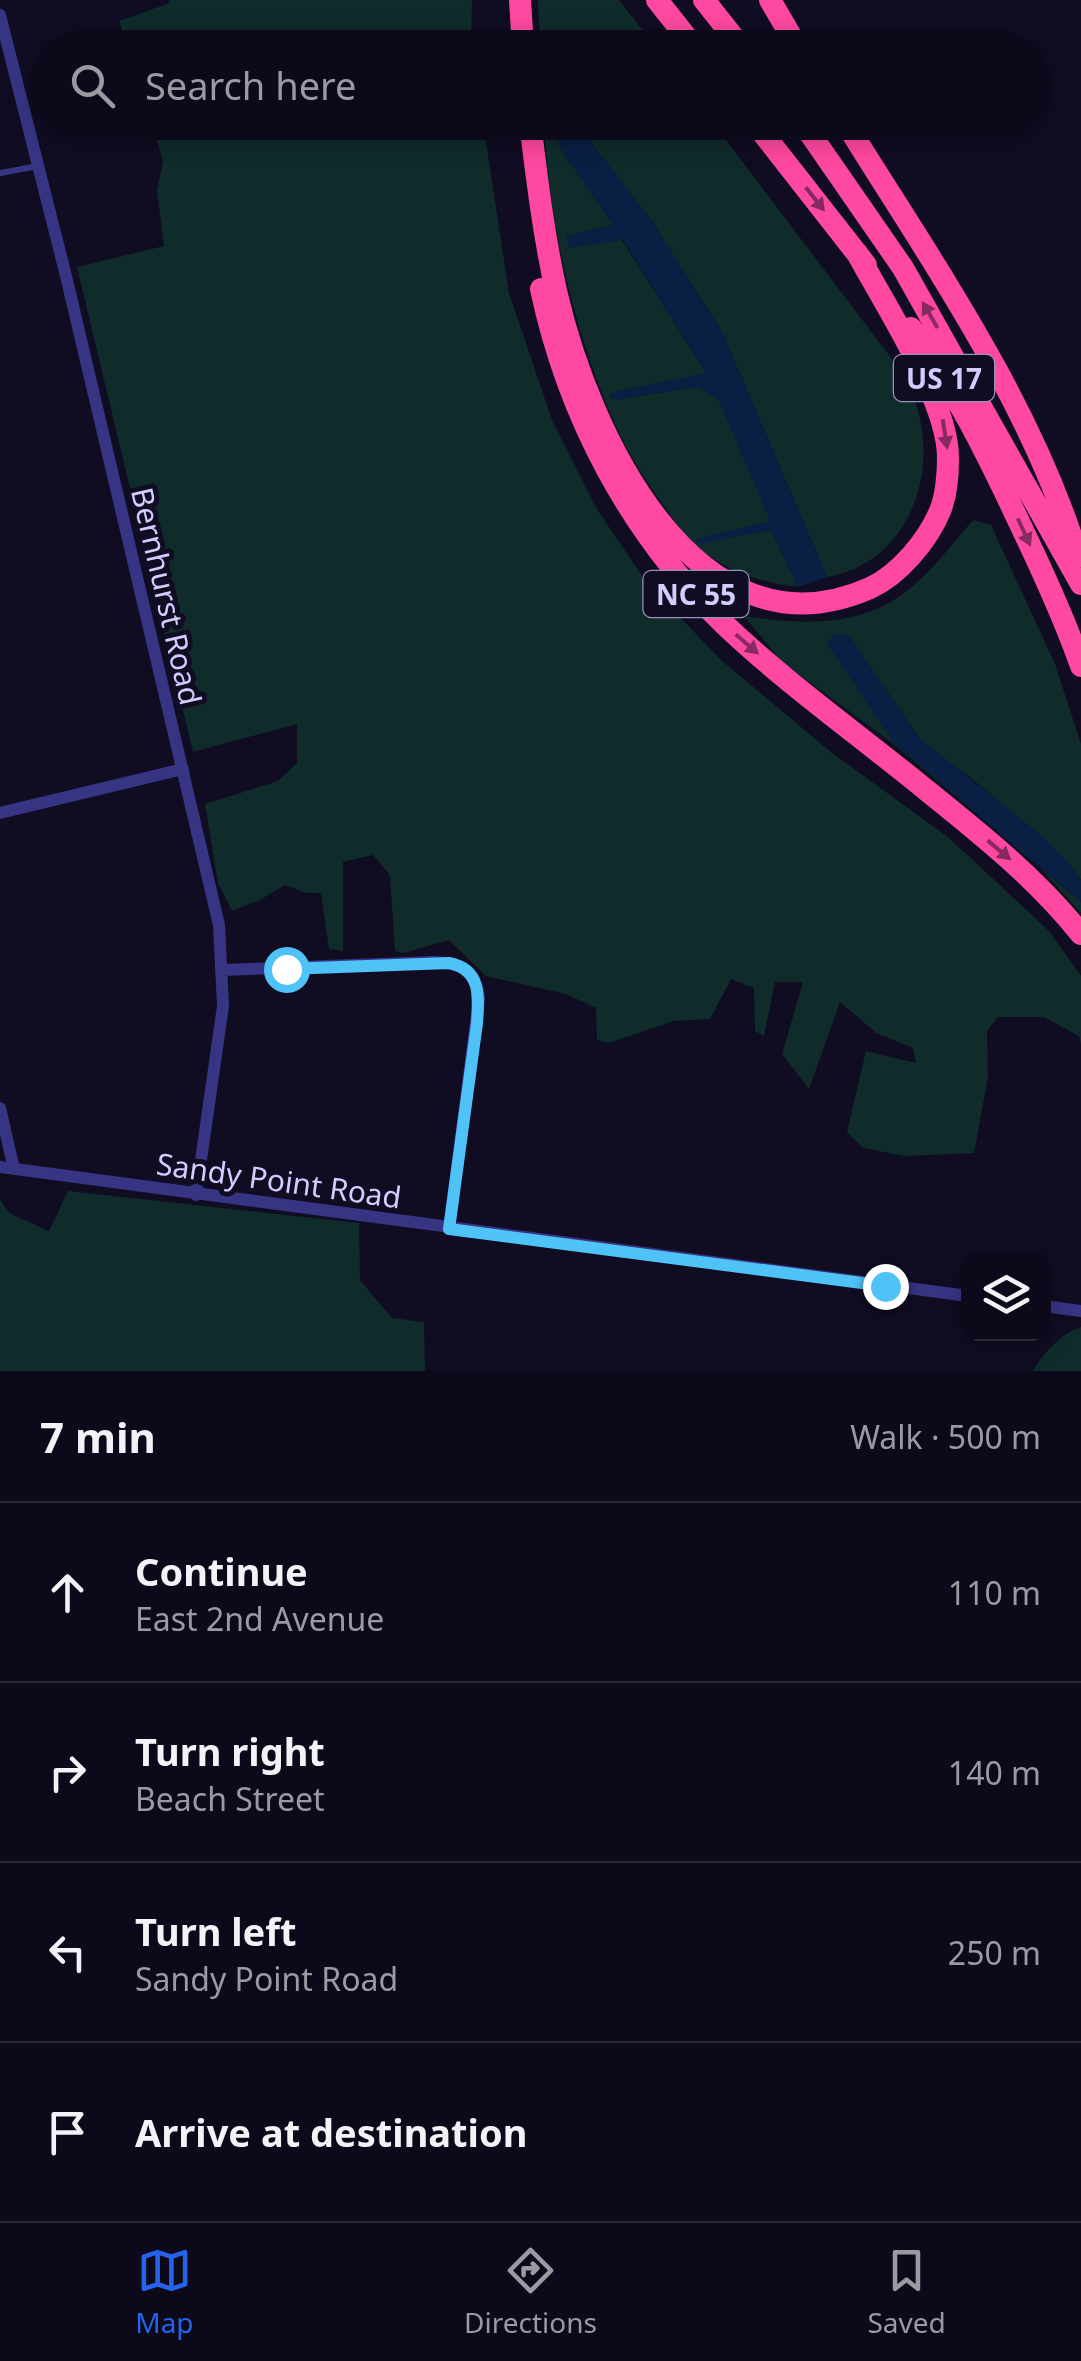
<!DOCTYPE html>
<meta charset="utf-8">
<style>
body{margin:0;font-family:"Noto Sans",sans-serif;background:#1a1727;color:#f1f3f6}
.controls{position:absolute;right:30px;bottom:30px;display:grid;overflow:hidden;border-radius:20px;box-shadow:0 5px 25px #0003}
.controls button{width:90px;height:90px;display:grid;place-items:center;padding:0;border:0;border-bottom:2px solid #2c2a39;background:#0c091a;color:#f1f3f6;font:50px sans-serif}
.stop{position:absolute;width:30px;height:30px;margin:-22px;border:8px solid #4fc3f7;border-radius:50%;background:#fff}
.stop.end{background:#4fc3f7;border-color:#fff;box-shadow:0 2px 10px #0008}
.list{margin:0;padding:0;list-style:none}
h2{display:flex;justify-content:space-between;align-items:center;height:130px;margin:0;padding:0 40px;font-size:42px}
h2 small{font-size:32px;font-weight:400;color:#9a9aa2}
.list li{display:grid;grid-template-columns:65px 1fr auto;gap:30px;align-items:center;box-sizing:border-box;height:180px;padding:0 40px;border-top:2px solid #2c2a39}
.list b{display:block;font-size:38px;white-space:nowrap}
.list p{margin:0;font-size:32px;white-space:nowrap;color:#9a9aa2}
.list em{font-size:32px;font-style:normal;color:#9a9aa2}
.icon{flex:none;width:55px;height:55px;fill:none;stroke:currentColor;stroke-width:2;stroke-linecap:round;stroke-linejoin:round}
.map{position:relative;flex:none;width:1081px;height:1371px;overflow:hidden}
.search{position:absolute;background:#0c091a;box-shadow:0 5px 25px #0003;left:30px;right:30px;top:30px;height:110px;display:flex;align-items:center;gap:25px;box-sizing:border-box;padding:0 35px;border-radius:55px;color:#9a9aa2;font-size:38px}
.sheet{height:850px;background:#0c091a}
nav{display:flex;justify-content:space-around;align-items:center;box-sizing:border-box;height:140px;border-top:2px solid #2c2a39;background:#0c091a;font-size:28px;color:#9a9aa2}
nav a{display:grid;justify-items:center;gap:5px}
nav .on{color:#2563eb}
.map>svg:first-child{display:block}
.green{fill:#0f2c2b}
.water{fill:#091f44}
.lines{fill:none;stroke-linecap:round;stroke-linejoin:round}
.service{stroke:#373484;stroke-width:6}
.minor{stroke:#373484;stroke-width:12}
.motorway{stroke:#ff48a1;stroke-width:22}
.oneway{fill:#882a62}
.route{stroke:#4fc3f7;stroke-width:12}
.labels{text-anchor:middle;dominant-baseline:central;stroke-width:10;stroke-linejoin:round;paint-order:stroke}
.shield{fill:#100c22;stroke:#9893bd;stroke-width:2.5}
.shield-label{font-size:28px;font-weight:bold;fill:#d2cdff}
.street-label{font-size:30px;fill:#d2cdff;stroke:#100c22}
</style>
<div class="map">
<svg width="1081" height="1371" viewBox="0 0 1081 1371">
<rect width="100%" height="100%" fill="#100c22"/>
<path class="green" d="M169,0H472L471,47H128L119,21L170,3Z
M538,0H619L656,47H540Z
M152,123H483L509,293L552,420L598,511L647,583L721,660L832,753L948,837L1048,930L1081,976V1044L1079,1036L1044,1017H998L987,1031L988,1077L974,1153L905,1156L863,1148L847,1132L866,1051L916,1063L913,1048L876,1033L840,1002L809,1089L782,1054L803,982H775L764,1036L755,1031L754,988L731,979L710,1019L674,1021L609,1043L597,1040L596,1008L566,994L486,976L449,940L404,953L395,951L390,875L373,855L343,862V951L329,949L321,893H306L285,885L260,900L232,911L218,883L205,804L278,781L297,763V724L193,752L77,267L164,246L157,191L163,161Z
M544,123H713L901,371C906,383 913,395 917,407C939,479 905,564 827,577L722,332L653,223L591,143L572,130L559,146L613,225L567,236L622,240L707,374L617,391L619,399L698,387L719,400L771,521L697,539V543L771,530L798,587C757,583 715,567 685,536C661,501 633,465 616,426C574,333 549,224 544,123Z
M973,520L991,525L1055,664L1081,744V880L1066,860L970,777L939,757L919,738L849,636L827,643L1039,867L1081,902V913L1039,867L977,814L891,742L781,661L744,616C800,625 862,628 909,589C933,570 953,543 973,520Z
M68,1191L359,1223L360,1280L392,1318L424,1322L425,1371H0V1199L9,1213L49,1231Z
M1081,1327V1371H1033C1043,1354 1062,1332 1081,1327Z"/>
<path class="water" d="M562,130H572L591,142L653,223L722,332L827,577L798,587L771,530L697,544L696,539L770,521L719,400L698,387L619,399L610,398V394L617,391L706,373L623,240L570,248L566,236L613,225L559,146L556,134Z
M842,633L849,636L919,738L1040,834L1066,860L1081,880V902L893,742L827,643L833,635Z"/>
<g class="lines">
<path class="service" d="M0,173L38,166"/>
<path class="minor" d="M0,15L66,276L219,925L223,1006L196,1195
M0,813L183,769
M224,970L433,962C461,963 477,970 479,999L449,1229
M0,1108L14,1169
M0,1167L968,1296
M1044,1306L1081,1311"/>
<path class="motorway" d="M520,0L523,48
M657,0L695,48
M704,0L742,48
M770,0L798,48
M530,122C537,180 544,238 557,295C588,429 695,666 870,588C899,575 928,540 940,511C946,497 948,474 948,459C949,402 885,305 857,253
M754,122L866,265
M802,122L903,268L1081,584
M845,122C931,261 1030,400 1078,557
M541,289C568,416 630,534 725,625C787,684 859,735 925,789C981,834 1036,878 1081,934
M911,328C955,389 988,456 1020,524C1042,570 1064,617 1081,666"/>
</g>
<defs><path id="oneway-solid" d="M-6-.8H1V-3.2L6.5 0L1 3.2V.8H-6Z" transform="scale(2.5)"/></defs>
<g class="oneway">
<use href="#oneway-solid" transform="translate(815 199) rotate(52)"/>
<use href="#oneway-solid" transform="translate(930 315) rotate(-120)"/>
<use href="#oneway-solid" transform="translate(945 434) rotate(81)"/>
<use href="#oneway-solid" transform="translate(1024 532) rotate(65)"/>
<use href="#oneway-solid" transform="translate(747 644) rotate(41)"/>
<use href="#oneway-solid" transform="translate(999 850) rotate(40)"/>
</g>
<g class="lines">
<path class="route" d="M286,969L449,963C481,969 479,996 477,1023L449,1229L885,1286"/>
</g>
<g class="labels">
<g class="shield">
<rect x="894" y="355" width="100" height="46" rx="8"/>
<rect x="643.5" y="571" width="105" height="46" rx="8"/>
</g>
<g class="shield-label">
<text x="944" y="378">US 17</text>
<text x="696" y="594">NC 55</text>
</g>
<g class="street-label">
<text transform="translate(167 596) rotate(77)">Bernhurst Road</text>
<text transform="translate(279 1180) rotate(8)">Sandy Point Road</text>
</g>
</g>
</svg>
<div class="controls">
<button><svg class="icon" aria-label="layers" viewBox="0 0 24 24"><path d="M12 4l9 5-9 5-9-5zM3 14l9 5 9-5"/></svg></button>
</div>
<div class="stop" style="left:286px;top:969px"></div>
<div class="stop end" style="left:885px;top:1286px"></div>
<div class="search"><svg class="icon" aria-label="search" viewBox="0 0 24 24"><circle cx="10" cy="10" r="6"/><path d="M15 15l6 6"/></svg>Search here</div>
</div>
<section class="sheet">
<h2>7 min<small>Walk · 500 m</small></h2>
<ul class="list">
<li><svg class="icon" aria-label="ahead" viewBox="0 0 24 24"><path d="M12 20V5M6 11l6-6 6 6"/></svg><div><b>Continue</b><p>East 2nd Avenue</p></div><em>110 m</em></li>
<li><svg class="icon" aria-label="right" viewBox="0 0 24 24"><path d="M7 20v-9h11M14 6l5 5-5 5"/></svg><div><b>Turn right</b><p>Beach Street</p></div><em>140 m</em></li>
<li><svg class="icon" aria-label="left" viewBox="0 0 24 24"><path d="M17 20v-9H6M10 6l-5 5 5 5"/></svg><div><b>Turn left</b><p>Sandy Point Road</p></div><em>250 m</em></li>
<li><svg class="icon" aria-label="arrive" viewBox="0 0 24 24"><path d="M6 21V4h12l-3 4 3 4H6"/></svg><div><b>Arrive at destination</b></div></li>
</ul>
</section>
<nav>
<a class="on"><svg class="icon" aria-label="map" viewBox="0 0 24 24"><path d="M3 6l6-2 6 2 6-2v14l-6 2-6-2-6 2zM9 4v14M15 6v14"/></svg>Map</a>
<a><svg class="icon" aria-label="directions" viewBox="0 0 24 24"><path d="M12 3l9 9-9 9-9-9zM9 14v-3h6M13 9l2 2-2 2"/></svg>Directions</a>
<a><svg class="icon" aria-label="saved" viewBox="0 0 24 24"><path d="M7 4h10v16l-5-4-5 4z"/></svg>Saved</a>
</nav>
